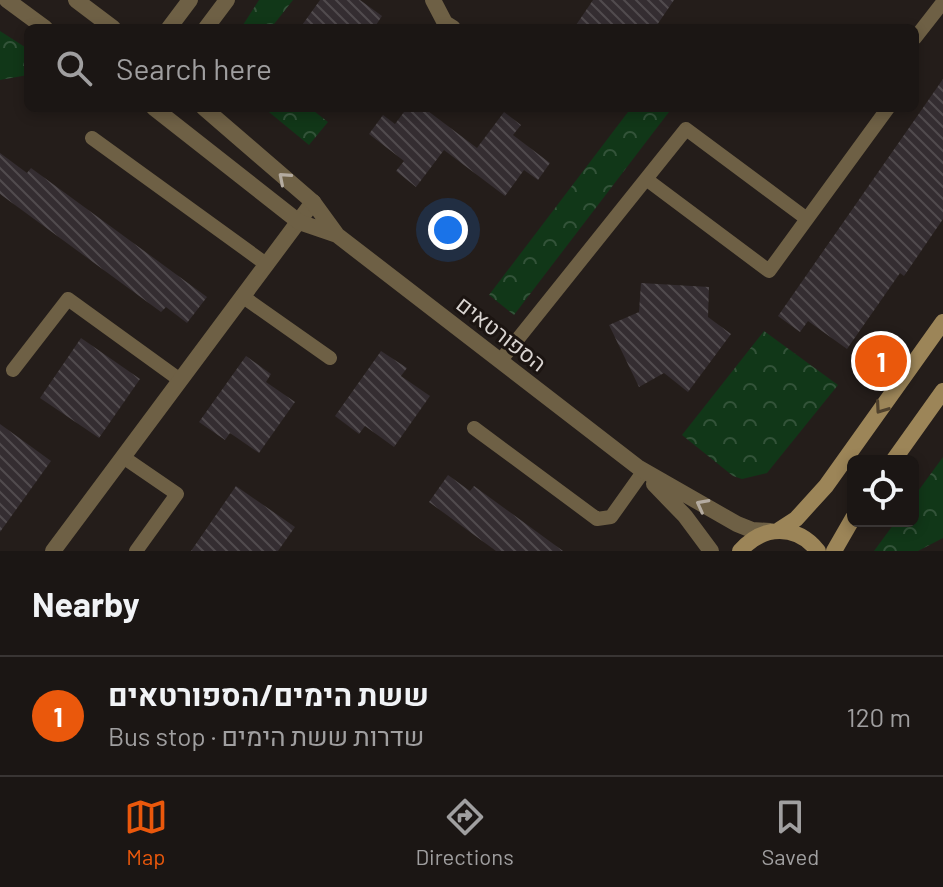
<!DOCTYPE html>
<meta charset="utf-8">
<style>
body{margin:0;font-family:Barlow,Heebo,sans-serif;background:#241f1d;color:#f1f3f6}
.controls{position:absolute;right:24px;bottom:24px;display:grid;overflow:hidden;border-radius:12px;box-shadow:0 4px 12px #0003}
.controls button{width:72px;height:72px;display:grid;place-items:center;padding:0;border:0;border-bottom:2px solid #393534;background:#1b1614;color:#f1f3f6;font:40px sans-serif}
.you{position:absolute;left:448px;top:230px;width:28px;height:28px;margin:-20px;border:6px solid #fff;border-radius:50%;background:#1a73e8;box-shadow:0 0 0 12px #1a73e833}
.badge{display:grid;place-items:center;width:52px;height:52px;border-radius:50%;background:#ea580c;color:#fff;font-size:26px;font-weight:700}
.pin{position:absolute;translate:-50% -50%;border:4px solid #fff;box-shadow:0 2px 8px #0006}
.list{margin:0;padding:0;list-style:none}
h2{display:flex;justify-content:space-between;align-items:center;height:104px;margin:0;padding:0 32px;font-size:34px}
h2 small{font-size:26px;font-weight:400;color:#a09fa0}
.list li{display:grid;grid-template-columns:52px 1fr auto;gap:24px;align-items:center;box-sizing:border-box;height:120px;padding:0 32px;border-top:2px solid #393534}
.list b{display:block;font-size:30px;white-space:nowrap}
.list p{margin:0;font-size:26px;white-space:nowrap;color:#a09fa0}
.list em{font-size:26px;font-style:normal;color:#a09fa0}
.icon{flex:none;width:44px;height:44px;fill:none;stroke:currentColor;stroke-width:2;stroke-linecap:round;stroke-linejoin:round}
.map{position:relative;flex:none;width:943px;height:551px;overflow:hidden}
.search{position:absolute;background:#1b1614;box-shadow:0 4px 12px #0003;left:24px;right:24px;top:24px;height:88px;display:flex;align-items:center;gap:20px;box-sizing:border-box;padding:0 28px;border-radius:12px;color:#a09fa0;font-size:30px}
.sheet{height:224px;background:#1b1614}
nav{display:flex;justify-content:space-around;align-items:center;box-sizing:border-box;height:112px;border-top:2px solid #393534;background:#1b1614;font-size:22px;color:#a09fa0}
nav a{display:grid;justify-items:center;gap:4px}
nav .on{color:#ea580c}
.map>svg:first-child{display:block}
.park{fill:url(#park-crowns)}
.building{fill:url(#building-back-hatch)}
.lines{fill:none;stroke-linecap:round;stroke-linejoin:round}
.service{stroke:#6e6045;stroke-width:14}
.minor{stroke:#6e6045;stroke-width:16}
.tertiary{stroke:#6e6045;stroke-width:16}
.secondary{stroke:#9c8558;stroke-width:16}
.oneway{stroke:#b4aba0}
.oneway2{stroke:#4f412d}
.labels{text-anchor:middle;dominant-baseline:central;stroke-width:6;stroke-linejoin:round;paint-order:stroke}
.street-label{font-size:22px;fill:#d9d4d1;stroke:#1b1411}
</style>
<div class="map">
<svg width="943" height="551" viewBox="0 0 943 551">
<defs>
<pattern id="park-crowns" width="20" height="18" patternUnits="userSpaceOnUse" patternTransform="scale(2)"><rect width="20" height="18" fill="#113718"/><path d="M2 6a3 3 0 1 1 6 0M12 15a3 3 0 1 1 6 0" fill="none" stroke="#335339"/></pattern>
<pattern id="building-back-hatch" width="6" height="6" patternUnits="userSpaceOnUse" patternTransform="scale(2)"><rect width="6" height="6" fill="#342d31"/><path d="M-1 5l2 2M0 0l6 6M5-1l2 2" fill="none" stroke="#514b4e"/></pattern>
</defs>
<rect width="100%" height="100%" fill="#241d1a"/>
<path class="park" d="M259,0H293L271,28H241Z
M0,31L28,49V75L0,80Z
M264,108H310L328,122L309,145Z
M631,108H672L514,315L489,295Z
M764,331L838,385L767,473L742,479L733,476L682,435Z
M943,457V538L918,551H874L896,521H913V498Z"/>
<path class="building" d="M320,0H360L382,16L374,28H300Z
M593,0H674L655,28H574Z
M943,79V219L904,276L900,273L847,349L808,321L800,332L778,316Z
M407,108H424L477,148L504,112L521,125L513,135L550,163L538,180L524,170L505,196L444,150L416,187L396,171L404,161L369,134L383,115L395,124Z
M0,153L27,173L31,168L207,297L187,323L166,307L161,312L0,194Z
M641,283L709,287L708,317L731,334L688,392L664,373L639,387L609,325L639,312Z
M81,338L140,379L99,438L40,398Z
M381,351L407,368L401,376L430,396L394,447L365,426L359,434L335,416Z
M246,356L271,374L266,382L295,402L259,453L230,433L225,440L199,422Z
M0,424L51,461L0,532Z
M448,475L470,491L474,486L563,551H496L429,502Z
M236,486L295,527L278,551H191Z"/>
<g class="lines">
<path class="service" d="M915,38L943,2
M92,138L266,264
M646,179L769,271L888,108
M242,296L330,358
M501,360L686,129L807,219
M13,370L68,299L180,380
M474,428L597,519L611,517L643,472
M123,457L177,494L136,551"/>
<path class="minor" d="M433,0L445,23L453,28
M169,28L190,0
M206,28L227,0
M53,551L313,202"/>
<path class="tertiary" d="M7,0L45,28
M76,0L113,28
M154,108L299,222L337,235
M204,108L313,202L337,235L639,468L737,524L752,530L770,531
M654,484L685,516L711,551"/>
<path class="secondary" d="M893,461L943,391
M779,530L796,519L826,486L943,322
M740,551C763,525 796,524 818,551
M834,551L853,518"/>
</g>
<defs><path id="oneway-chevron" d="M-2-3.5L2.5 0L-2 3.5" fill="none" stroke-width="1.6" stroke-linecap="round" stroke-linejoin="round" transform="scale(2)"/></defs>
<g class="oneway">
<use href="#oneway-chevron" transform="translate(284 178) rotate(-139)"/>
<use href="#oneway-chevron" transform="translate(702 505) rotate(-152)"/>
</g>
<use class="oneway2" href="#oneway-chevron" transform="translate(881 408) rotate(125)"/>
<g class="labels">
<g class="street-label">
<text transform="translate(502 333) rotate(38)">הספורטאים</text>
</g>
</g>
</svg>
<div class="controls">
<button><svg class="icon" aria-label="locate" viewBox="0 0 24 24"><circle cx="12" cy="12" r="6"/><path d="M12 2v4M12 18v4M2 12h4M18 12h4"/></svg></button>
</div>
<div class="you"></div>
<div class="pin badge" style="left:881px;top:361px">1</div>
<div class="search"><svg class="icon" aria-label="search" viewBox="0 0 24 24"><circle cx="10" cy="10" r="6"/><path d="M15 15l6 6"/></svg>Search here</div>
</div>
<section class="sheet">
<h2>Nearby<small></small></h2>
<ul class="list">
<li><span class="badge">1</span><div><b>ששת הימים/הספורטאים</b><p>Bus stop · שדרות ששת הימים</p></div><em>120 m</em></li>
</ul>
</section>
<nav>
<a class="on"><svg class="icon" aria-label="map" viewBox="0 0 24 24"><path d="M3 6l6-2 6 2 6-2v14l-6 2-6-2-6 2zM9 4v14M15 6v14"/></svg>Map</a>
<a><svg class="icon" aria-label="directions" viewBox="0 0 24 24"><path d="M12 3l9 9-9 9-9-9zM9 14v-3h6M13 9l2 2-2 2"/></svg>Directions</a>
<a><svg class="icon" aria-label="saved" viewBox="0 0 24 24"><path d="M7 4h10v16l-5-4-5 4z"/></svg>Saved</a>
</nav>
